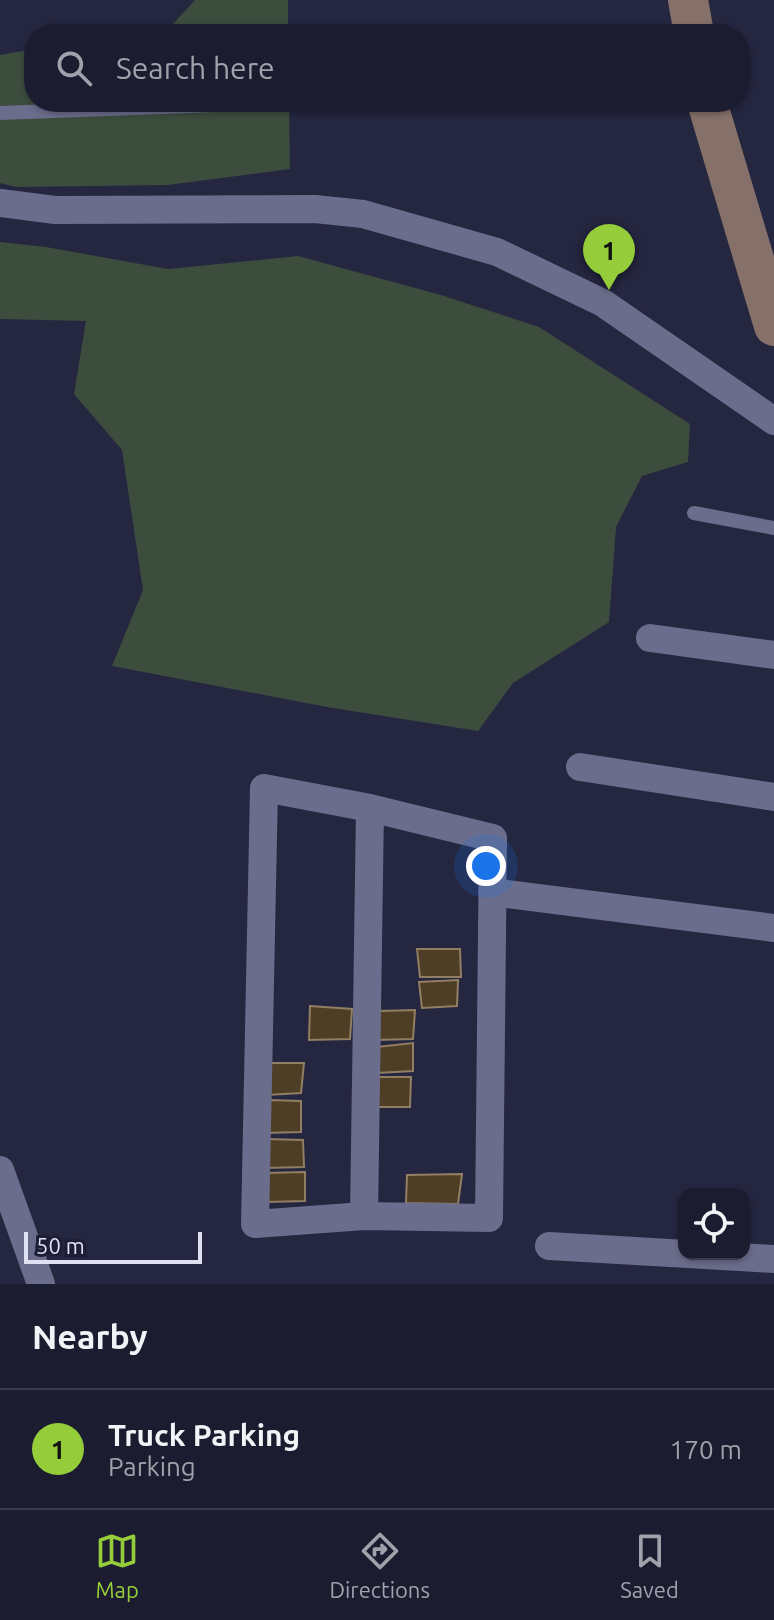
<!DOCTYPE html>
<style>
body{margin:0;font-family:Ubuntu,sans-serif;background:#252538;color:#f1f3f6}
.controls{position:absolute;right:24px;bottom:24px;display:grid;overflow:hidden;border-radius:16px;box-shadow:0 2px 6px #0004}
.controls button{width:72px;height:72px;display:grid;place-items:center;padding:0;border:0;border-bottom:2px solid #3a3a4c;background:#1c1c30;color:#f1f3f6;font:40px sans-serif}
.scale{position:absolute;left:24px;bottom:20px;width:178px;box-sizing:border-box;padding-left:8px;border:4px solid #dfe1f2;border-top:0;font-size:22px;line-height:28px;white-space:nowrap;color:#dfe1f2;-webkit-text-stroke:6px #1c1d36;paint-order:stroke}
.you{position:absolute;left:486px;top:866px;width:28px;height:28px;margin:-20px;border:6px solid #fff;border-radius:50%;background:#1a73e8;box-shadow:0 0 0 12px #1a73e833}
.badge{display:grid;place-items:center;width:52px;height:52px;border-radius:50%;background:#95cc3a;color:#111;font-size:26px;font-weight:700}
.pin{position:absolute;translate:-50% -66px;filter:drop-shadow(0 2px 4px #0008)}
.pin::after{content:'';position:absolute;top:42px;width:28px;height:24px;background:inherit;clip-path:polygon(0 0,100% 0,50% 100%)}
.list{margin:0;padding:0;list-style:none}
h2{display:flex;justify-content:space-between;align-items:center;height:104px;margin:0;padding:0 32px;font-size:34px}
h2 small{font-size:26px;font-weight:400;color:#a0a1ab}
.list li{display:grid;grid-template-columns:52px 1fr auto;gap:24px;align-items:center;box-sizing:border-box;height:120px;padding:0 32px;border-top:2px solid #3a3a4c}
.list b{display:block;font-size:30px;white-space:nowrap}
.list p{margin:0;font-size:26px;white-space:nowrap;color:#a0a1ab}
.list em{font-size:26px;font-style:normal;color:#a0a1ab}
.icon{flex:none;width:44px;height:44px;fill:none;stroke:currentColor;stroke-width:2;stroke-linecap:round;stroke-linejoin:round}
.map{position:relative;flex:none;width:774px;height:1284px;overflow:hidden}
.search{position:absolute;background:#1c1c30;box-shadow:0 2px 6px #0004;left:24px;right:24px;top:24px;height:88px;display:flex;align-items:center;gap:20px;box-sizing:border-box;padding:0 28px;border-radius:32px;color:#a0a1ab;font-size:30px}
.sheet{height:224px;background:#1c1c30}
nav{display:flex;justify-content:space-around;align-items:center;box-sizing:border-box;height:112px;border-top:2px solid #3a3a4c;background:#1c1c30;font-size:22px;color:#a0a1ab}
nav a{display:grid;justify-items:center;gap:4px}
nav .on{color:#95cc3a}
.map>svg:first-child{display:block}
.green{fill:#3c4d3e}
.building{fill:#4f3e26;stroke:#927e62;stroke-width:2}
.lines{fill:none;stroke-linecap:round;stroke-linejoin:round}
.lane{stroke:#6b6d8c;stroke-width:14}
.street{stroke:#6b6d8c;stroke-width:28}
.secondary{stroke:#86706a;stroke-width:40}
</style>
<div class="map">
<svg width="774" height="1284" viewBox="0 0 774 1284">
<rect width="100%" height="100%" fill="#252640"/>
<path class="green" d="M195,0H288V34H119L172,25Z
M34,49V102H289L290,169L168,185L16,187L0,183V55Z
M0,242L46,247L168,269L298,256L441,295L539,327L690,424L688,462L642,476L616,527L609,622L513,683L478,731L327,707L112,666L143,590L122,450L74,394L86,321L0,319Z"/>
<path class="building" d="M417,949H460L461,977H420Z
M458,980L457,1006L422,1008L419,982Z
M310,1006L352,1009L350,1039L309,1040Z
M415,1010L413,1039L376,1040L379,1011Z
M413,1043V1071L377,1073V1047Z
M270,1063H304L301,1093L267,1095Z
M375,1077H411L410,1107H372Z
M268,1100L301,1101V1132L265,1133Z
M266,1139L303,1140L304,1167L265,1168Z
M305,1172V1201L266,1202V1173Z
M462,1174L458,1204L406,1203L407,1175Z"/>
<g class="lines">
<path class="lane" d="M0,113L271,103
M694,513L774,528"/>
<path class="street" d="M0,203L55,210L315,209L363,214L497,252L603,303L774,421
M650,638L774,655
M580,767L774,797
M264,788L370,808L493,838L489,1218L364,1216L255,1224Z
M492,892L774,928
M0,1170L41,1284
M364,1216L370,808
M549,1246L774,1259"/>
<path class="secondary" d="M688,0L694,34
M707,102L774,326"/>
</g>
</svg>
<div class="controls">
<button><svg class="icon" aria-label="locate" viewBox="0 0 24 24"><circle cx="12" cy="12" r="6"/><path d="M12 2v4M12 18v4M2 12h4M18 12h4"/></svg></button>
</div>
<div class="scale">50 m</div>
<div class="you"></div>
<div class="pin badge" style="left:609px;top:290px">1</div>
<div class="search"><svg class="icon" aria-label="search" viewBox="0 0 24 24"><circle cx="10" cy="10" r="6"/><path d="M15 15l6 6"/></svg>Search here</div>
</div>
<section class="sheet">
<h2>Nearby<small></small></h2>
<ul class="list">
<li><span class="badge">1</span><div><b>Truck Parking</b><p>Parking</p></div><em>170 m</em></li>
</ul>
</section>
<nav>
<a class="on"><svg class="icon" aria-label="map" viewBox="0 0 24 24"><path d="M3 6l6-2 6 2 6-2v14l-6 2-6-2-6 2zM9 4v14M15 6v14"/></svg>Map</a>
<a><svg class="icon" aria-label="directions" viewBox="0 0 24 24"><path d="M12 3l9 9-9 9-9-9zM9 14v-3h6M13 9l2 2-2 2"/></svg>Directions</a>
<a><svg class="icon" aria-label="saved" viewBox="0 0 24 24"><path d="M7 4h10v16l-5-4-5 4z"/></svg>Saved</a>
</nav>
